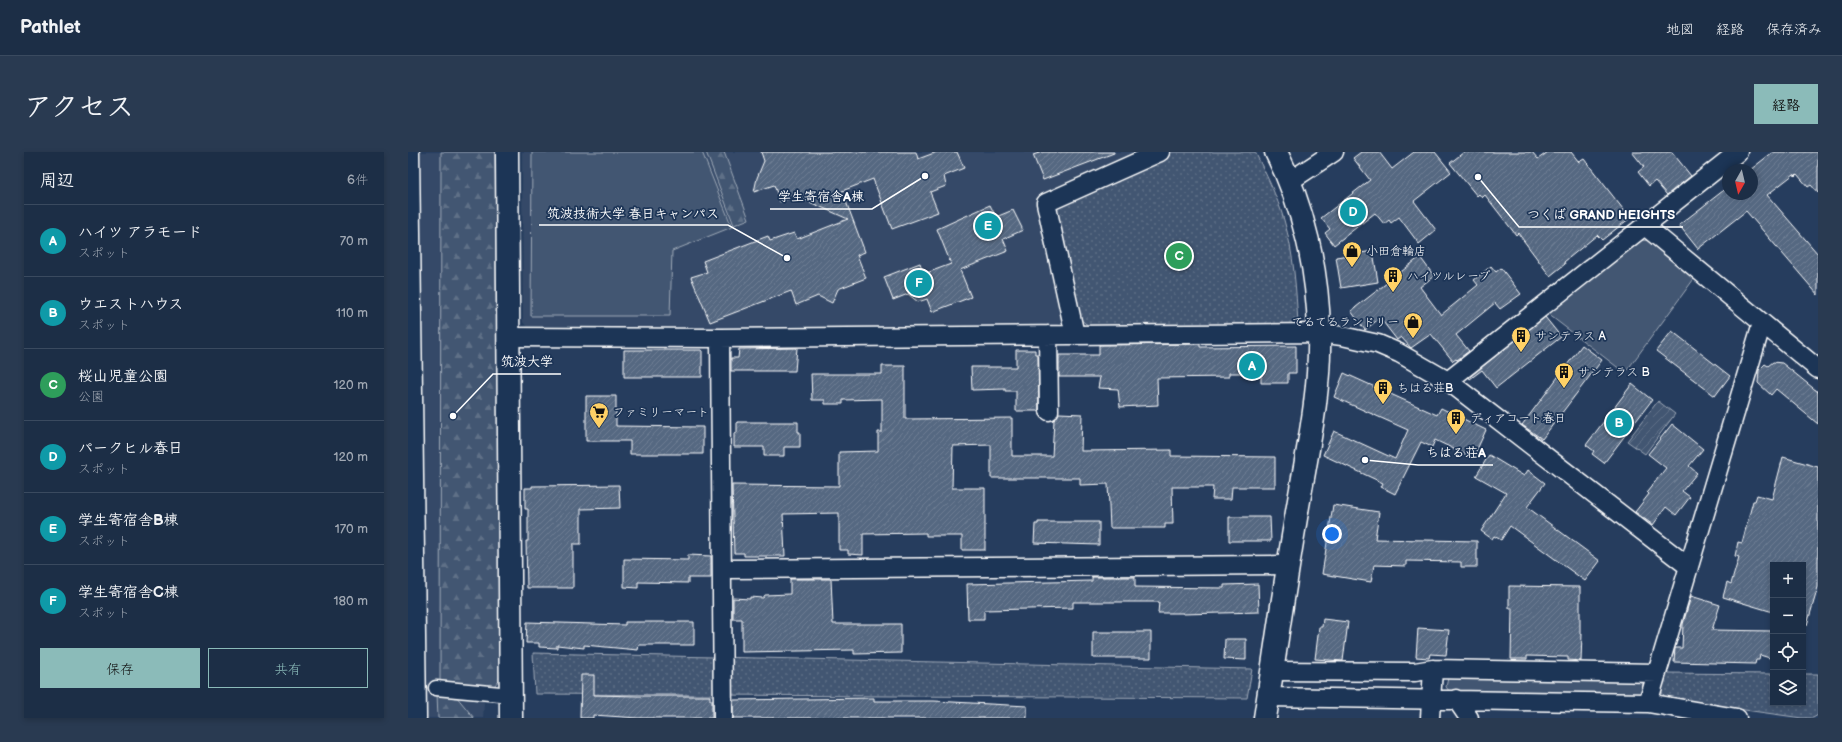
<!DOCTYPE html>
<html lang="ja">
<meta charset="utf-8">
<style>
body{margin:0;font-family:"Balsamiq Sans","Klee One",sans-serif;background:#293a51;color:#f1f3f6}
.controls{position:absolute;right:12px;bottom:12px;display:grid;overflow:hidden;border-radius:0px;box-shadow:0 2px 6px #0003}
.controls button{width:36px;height:36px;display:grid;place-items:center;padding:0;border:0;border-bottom:1px solid #3a4a5f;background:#1c2e46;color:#f1f3f6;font:20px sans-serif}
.compass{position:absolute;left:1314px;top:12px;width:36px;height:36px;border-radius:50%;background:#1c2e46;box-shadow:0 2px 6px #0003;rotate:188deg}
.you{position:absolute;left:924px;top:382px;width:14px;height:14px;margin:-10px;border:3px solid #fff;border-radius:50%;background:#1a73e8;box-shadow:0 0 0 6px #1a73e833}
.badge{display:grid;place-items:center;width:26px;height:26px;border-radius:50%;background:#8bbbb9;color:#fff;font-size:13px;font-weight:700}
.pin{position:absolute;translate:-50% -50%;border:2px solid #fff;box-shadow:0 1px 4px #0006}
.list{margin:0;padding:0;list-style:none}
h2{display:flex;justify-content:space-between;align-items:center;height:52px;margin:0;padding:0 16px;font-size:17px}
h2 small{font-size:13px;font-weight:400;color:#a0a8b3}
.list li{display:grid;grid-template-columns:26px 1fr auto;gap:12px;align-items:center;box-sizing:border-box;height:72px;padding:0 16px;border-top:1px solid #3a4a5f}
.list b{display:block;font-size:15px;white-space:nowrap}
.list p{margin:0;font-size:13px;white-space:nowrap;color:#a0a8b3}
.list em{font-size:13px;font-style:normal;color:#a0a8b3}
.actions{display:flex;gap:8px;padding:12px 16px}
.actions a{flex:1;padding:9px 0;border:1px solid #8bbbb9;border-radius:0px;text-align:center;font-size:14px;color:#8bbbb9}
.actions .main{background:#8bbbb9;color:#111}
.icon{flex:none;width:22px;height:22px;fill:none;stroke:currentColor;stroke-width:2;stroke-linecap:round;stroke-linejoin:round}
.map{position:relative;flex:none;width:1410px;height:566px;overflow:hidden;border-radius:0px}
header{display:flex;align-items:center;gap:24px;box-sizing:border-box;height:56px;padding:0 20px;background:#1c2e46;border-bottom:1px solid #3a4a5f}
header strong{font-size:19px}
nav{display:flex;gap:22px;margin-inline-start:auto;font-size:14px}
.intro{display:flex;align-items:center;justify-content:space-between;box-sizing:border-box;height:96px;padding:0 24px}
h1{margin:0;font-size:28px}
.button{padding:10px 18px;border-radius:0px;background:#8bbbb9;color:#111;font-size:14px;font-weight:700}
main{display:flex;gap:24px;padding:0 24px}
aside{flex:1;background:#1c2e46;border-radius:0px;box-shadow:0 2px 6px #0003}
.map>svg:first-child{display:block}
.built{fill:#344a68}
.grass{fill:#425672;stroke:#a0aab8}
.forest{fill:url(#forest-firs);stroke:#a0aab8}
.park{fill:url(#park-dots);stroke:#a0aab8}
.garden{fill:url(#garden-furrows);stroke:#a0aab8}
.building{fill:url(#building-hatch);stroke:#fff}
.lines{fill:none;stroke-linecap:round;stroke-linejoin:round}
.pedestrian-casing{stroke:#fff;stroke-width:17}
.minor-casing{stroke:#fff;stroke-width:21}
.tertiary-casing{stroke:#fff;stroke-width:25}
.pedestrian{stroke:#1d3557;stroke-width:14}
.minor{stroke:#1d3557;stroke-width:18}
.tertiary{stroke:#1d3557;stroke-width:22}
.labels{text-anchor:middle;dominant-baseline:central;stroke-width:3.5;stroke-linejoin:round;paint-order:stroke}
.poi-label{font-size:12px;fill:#fff;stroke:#1d3557;text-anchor:start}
.leader{fill:none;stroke:#fff;stroke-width:1.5}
.callout-dot{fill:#fff;stroke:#1d3557;stroke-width:1.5}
.callout-label{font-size:13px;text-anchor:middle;font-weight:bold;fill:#fff;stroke:#1d3557;stroke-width:3.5;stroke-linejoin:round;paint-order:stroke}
</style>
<header>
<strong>Pathlet</strong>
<nav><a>地図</a><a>経路</a><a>保存済み</a></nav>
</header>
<div class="intro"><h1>アクセス</h1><a class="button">経路</a></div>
<main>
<aside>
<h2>周辺<small>6件</small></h2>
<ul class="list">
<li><span class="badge" style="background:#0f9aa8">A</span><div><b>ハイツ アラモード</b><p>スポット</p></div><em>70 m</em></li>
<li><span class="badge" style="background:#0f9aa8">B</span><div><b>ウエストハウス</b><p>スポット</p></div><em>110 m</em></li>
<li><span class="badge" style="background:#2e9e5b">C</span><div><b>桜山児童公園</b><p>公園</p></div><em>120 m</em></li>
<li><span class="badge" style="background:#0f9aa8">D</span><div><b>パークヒル春日</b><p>スポット</p></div><em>120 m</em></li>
<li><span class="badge" style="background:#0f9aa8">E</span><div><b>学生寄宿舎B棟</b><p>スポット</p></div><em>170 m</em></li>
<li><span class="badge" style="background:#0f9aa8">F</span><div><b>学生寄宿舎C棟</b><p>スポット</p></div><em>180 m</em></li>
</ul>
<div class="actions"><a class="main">保存</a><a>共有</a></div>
</aside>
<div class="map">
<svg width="1410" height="566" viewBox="0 0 1410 566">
<defs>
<pattern id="forest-firs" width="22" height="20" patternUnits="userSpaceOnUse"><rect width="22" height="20" fill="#425672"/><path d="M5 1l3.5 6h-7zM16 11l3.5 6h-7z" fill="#5e6f87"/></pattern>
<pattern id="park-dots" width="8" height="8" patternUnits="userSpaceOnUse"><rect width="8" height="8" fill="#425672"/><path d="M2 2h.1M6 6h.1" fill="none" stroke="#5e6f87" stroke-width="1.8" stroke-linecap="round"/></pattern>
<pattern id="garden-furrows" width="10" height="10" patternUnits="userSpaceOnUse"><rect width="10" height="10" fill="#425672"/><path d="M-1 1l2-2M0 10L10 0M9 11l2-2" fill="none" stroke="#5e6f87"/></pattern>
<pattern id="building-hatch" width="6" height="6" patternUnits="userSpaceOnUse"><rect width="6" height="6" fill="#556781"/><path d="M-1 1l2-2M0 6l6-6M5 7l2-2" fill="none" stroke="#6e7e94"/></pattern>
</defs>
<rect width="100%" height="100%" fill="#263d5e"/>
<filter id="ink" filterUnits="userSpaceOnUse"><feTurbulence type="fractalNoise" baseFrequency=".025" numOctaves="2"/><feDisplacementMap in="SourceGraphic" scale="8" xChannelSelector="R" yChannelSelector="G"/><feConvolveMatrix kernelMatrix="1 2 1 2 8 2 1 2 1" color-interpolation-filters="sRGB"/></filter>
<g filter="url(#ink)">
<path class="built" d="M0,0H87L86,534L77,537L75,566H0Z
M114,0H738L650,40L628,47L658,165L649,174L121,178L115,170Z"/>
<path class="grass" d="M124,0H294L324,75L264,99L262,164H123Z
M1232,88L1244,89L1288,124L1217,221L1140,162Z
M1040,526L1231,528C1238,533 1235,540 1228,543L1042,540L1038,535Z"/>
<path class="forest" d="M33,0H87L92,527L86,534L77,537L32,533Z
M298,0H316L341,67L326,73Z
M29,542L48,544L66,566H30Z"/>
<path class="park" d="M765,0H847C858,22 869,44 876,68C886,102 888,138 890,172L681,174L673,168L648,59L651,51Z
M125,501L844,517L839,546L127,542Z
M1257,521L1365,522V551H1395V522H1410V563L1405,566H1394L1258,547L1252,537Z"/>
<path class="garden" d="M1250,249L1267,262L1237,302L1219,289Z"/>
<path class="building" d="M353,0H508L510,7L529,0H549L556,16L536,24L538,34L522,40L530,60L484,77L465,27L434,39L457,100L449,103L458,126L430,137L424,151L410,144L388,153L383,139L302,170L283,125L299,120L295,109L360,84L362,89L386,81L389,87L440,67L388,44L372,50L366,33L346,40L349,26L356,9Z
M634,0H706V1L635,28L625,3Z
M953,0H971L984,17L1006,0H1027L1043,20L1006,49L1028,78L1011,92L991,65L983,71L981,68L976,72L967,61L926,93L917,81L922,77L913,66L962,28L945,6Z
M1056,0H1124L1130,7L1140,0H1163L1171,10L1176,7L1222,66L1194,88L1189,83L1156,110L1157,112L1142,124L1110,81L1108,83L1077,43L1074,46L1071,42L1069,44L1042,11Z
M1224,0H1264L1283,24L1259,43L1247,29L1241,34L1230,20L1236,15Z
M1365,0H1410V41L1403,33L1400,35L1389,22L1387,24L1386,22L1359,43L1410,102V143L1338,59L1290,97L1271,73L1320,35V42H1344V18H1342Z
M582,53L588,65L605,58L615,78L595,87L600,99L552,118L563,145L524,160L519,147L510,150L500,142L485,148L476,125L512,111L516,122L543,112L529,77Z
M965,99L970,130L933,136L928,105Z
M1012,105L1026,124L1012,135L1033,163L1070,133L1066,128L1083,114L1088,120L1093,116L1113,142L1092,157L1087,151L1048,183L1061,199L1049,208L1048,207L1045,209L1023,182L1003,196L993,185L989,188L972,166L957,178L943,159Z
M1137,165L1153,185L1088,236L1074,218L1062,227L1061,225Z
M1264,179L1322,224L1307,244L1248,199Z
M792,192V195L888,194V221H880V231H853V221H821V225L749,226L750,253L712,255L710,237L690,236L692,225H651V203H691V193Z
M1174,193L1194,208L1134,287L1114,273Z
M389,196L387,219H323V206H330L331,197Z
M216,198H294V225H216Z
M608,198H627V202H630L631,259H608V239H597V237L564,238L563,215H608Z
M1365,210L1374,211L1410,240V272L1368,237L1363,243L1350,231L1351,218L1357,212L1360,214Z
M474,214H497V267L604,266V304H644L646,268L651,261L674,262L673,299L763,298V304L867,305V335H824L823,347H804L805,335H764L765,372H757V376H702L700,332L672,333V326H583V293L545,294L544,336H577V398H554V384H518V381L455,382V403L440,402V398H431V361L375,362L377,404H336V401H326L324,333L431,334V300L470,299V280H474V247L435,248V252H417V248H404L403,222H474Z
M936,221L1029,263L1033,256L1078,278L1065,306L1027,288L1024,295L1013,290L987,342L973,335L975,331L915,303L926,279L987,307L1000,278L926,245Z
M1224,232L1244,248L1196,311L1184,302L1186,299L1178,293Z
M178,244H208V274L295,275V302H222V289H178Z
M329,270H390V280H392V295H376V304H356V295H326V281H329Z
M1264,272L1295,297L1281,314L1289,321L1274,339L1282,345L1268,363L1258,355L1245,373L1227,360L1241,342L1239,340L1258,316L1240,302Z
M1081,303L1116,324L1120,318L1137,331L1119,355L1192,409L1177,429L1102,374L1093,388L1086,384L1084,387L1073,379L1098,341L1068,324Z
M1375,305L1410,315V435L1399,473H1395V413H1365V460L1315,445L1319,430L1323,432L1331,405L1327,404L1330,390L1334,391L1345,349H1347L1349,343L1364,347Z
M211,333L212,356L173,357V392H165V436H119L118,389H120V357H117V336H124V334Z
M925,353L971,360L967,387L1069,389V415H1053V410L998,409V414L966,413L963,430L914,422Z
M821,365H862L863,389H821Z
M630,370H691V393L626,391L627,372H630Z
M280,403L303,404V426H280V431L230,430V436L216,435V407L280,408Z
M684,425H727V435L816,436V433L850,432L851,460L775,462V461H750L751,450H665V456L576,458V467H560L559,432L684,429Z
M382,427H423L425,472H493V501L446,502V498L334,500V467H325V446L342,447V445L355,446L357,443L382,442Z
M1101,434L1172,435V482H1174L1173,509L1160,508V505L1119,504V507H1103L1104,456H1101Z
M1283,444L1312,453L1304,478L1365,479V507L1352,503L1351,508H1348L1347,512L1266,510L1267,496H1274L1275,472Z
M915,467L940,470L935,509L907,507L911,475H914Z
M119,470L217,473V470H286V493H231L230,498L176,493V496L149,493V496L131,495V491H118Z
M1010,476L1041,478L1038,503L1022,502L1021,506L1008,505Z
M685,480H743V506H685Z
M817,487H838V508L816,507Z
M173,523H186V543L230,544H302V548H304V566H230L185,563V566H172Z
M466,546V549H526L619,554V566H325V548Z"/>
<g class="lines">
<defs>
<path id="pedestrian" d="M28,536L103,543"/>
<path id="minor" d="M882,29L926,0
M1237,74L1410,217
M640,183L641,259
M667,183L638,51L752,0
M101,185L312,186L911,181L934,184L970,192L991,201L1040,229L1281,415
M312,186L315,566
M1040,229L1330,0
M314,417L880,413
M865,519L1007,520L1025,517L1249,521
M860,545L1240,551L1329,566
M1048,547L1061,566
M1240,551L1354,171
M1022,566L1025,517"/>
<path id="tertiary" d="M0,0L7,566
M99,0L103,566
M857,566C867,501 876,437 887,372C897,309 913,244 911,180C910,119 896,55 868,0"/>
</defs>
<use href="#pedestrian" class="pedestrian-casing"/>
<use href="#minor" class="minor-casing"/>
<use href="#tertiary" class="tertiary-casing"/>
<use href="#pedestrian" class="pedestrian"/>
<use href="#minor" class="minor"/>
<use href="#tertiary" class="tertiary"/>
</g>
</g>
<defs>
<symbol id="shop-pin" viewBox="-11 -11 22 30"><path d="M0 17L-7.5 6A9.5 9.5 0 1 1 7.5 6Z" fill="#ffd166" stroke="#1d3557"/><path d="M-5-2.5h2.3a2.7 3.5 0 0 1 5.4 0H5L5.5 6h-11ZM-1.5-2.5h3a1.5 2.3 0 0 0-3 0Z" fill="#111"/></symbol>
<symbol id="building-pin" viewBox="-11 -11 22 30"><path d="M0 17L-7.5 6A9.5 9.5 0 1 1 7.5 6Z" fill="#ffd166" stroke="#1d3557"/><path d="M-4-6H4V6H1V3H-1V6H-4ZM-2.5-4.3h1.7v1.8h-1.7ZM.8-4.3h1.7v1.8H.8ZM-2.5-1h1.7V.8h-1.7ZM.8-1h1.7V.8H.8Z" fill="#111"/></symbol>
<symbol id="supermarket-pin" viewBox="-11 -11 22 30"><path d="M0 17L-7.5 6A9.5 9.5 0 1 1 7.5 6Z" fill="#ffd166" stroke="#1d3557"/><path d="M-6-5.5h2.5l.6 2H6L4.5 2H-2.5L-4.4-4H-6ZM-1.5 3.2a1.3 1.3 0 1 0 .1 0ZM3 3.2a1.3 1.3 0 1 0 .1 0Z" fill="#111"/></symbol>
</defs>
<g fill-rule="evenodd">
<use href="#shop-pin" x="933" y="88" width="22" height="30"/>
<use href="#building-pin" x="974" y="113" width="22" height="30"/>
<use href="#shop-pin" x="994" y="159" width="22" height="30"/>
<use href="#building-pin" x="1102" y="173" width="22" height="30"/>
<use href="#building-pin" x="1145" y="209" width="22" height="30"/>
<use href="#building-pin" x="964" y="225" width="22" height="30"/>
<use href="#supermarket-pin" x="180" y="249" width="22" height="30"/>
<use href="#building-pin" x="1037" y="255" width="22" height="30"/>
</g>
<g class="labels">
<g class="poi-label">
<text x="958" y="99">小田倉輪店</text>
<text x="999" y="124">ハイツルレーブ</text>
<text x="991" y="170" text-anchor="end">てるてるランドリー</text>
<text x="1127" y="184">サンテラス A</text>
<text x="1170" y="220">サンテラス B</text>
<text x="989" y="236">ちはる荘B</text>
<text x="205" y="260">ファミリーマート</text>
<text x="1062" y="266">ディアコート春日</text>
</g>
</g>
<path class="leader" d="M517 24L464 57H362M379 106L320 73H131M1070 25L1111 75H1275M45 264L85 222H153M957 308L1010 313H1085"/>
<g class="callout-dot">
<circle cx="517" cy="24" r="4"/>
<circle cx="379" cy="106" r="4"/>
<circle cx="1070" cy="25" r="4"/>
<circle cx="45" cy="264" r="4"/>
<circle cx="957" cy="308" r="4"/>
</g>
<g class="callout-label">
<text x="413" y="49">学生寄宿舎A棟</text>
<text x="225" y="66">筑波技術大学 春日キャンパス</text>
<text x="1193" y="67">つくば GRAND HEIGHTS</text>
<text x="119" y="214">筑波大学</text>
<text x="1048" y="305">ちはる荘A</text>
</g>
</svg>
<div class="controls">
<button>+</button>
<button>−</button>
<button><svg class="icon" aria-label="locate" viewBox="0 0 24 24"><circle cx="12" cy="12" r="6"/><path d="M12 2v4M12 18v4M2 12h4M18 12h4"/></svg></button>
<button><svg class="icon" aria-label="layers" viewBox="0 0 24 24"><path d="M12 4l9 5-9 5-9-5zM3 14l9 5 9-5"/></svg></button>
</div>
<svg class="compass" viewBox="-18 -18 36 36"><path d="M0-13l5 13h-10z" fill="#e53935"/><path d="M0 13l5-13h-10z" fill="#a0a8b3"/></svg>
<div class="you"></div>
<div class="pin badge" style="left:844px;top:214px;background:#0f9aa8">A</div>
<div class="pin badge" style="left:1211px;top:271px;background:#0f9aa8">B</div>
<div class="pin badge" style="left:771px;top:104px;background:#2e9e5b">C</div>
<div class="pin badge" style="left:945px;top:60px;background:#0f9aa8">D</div>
<div class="pin badge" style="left:580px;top:74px;background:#0f9aa8">E</div>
<div class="pin badge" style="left:511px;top:131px;background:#0f9aa8">F</div>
</div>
</main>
